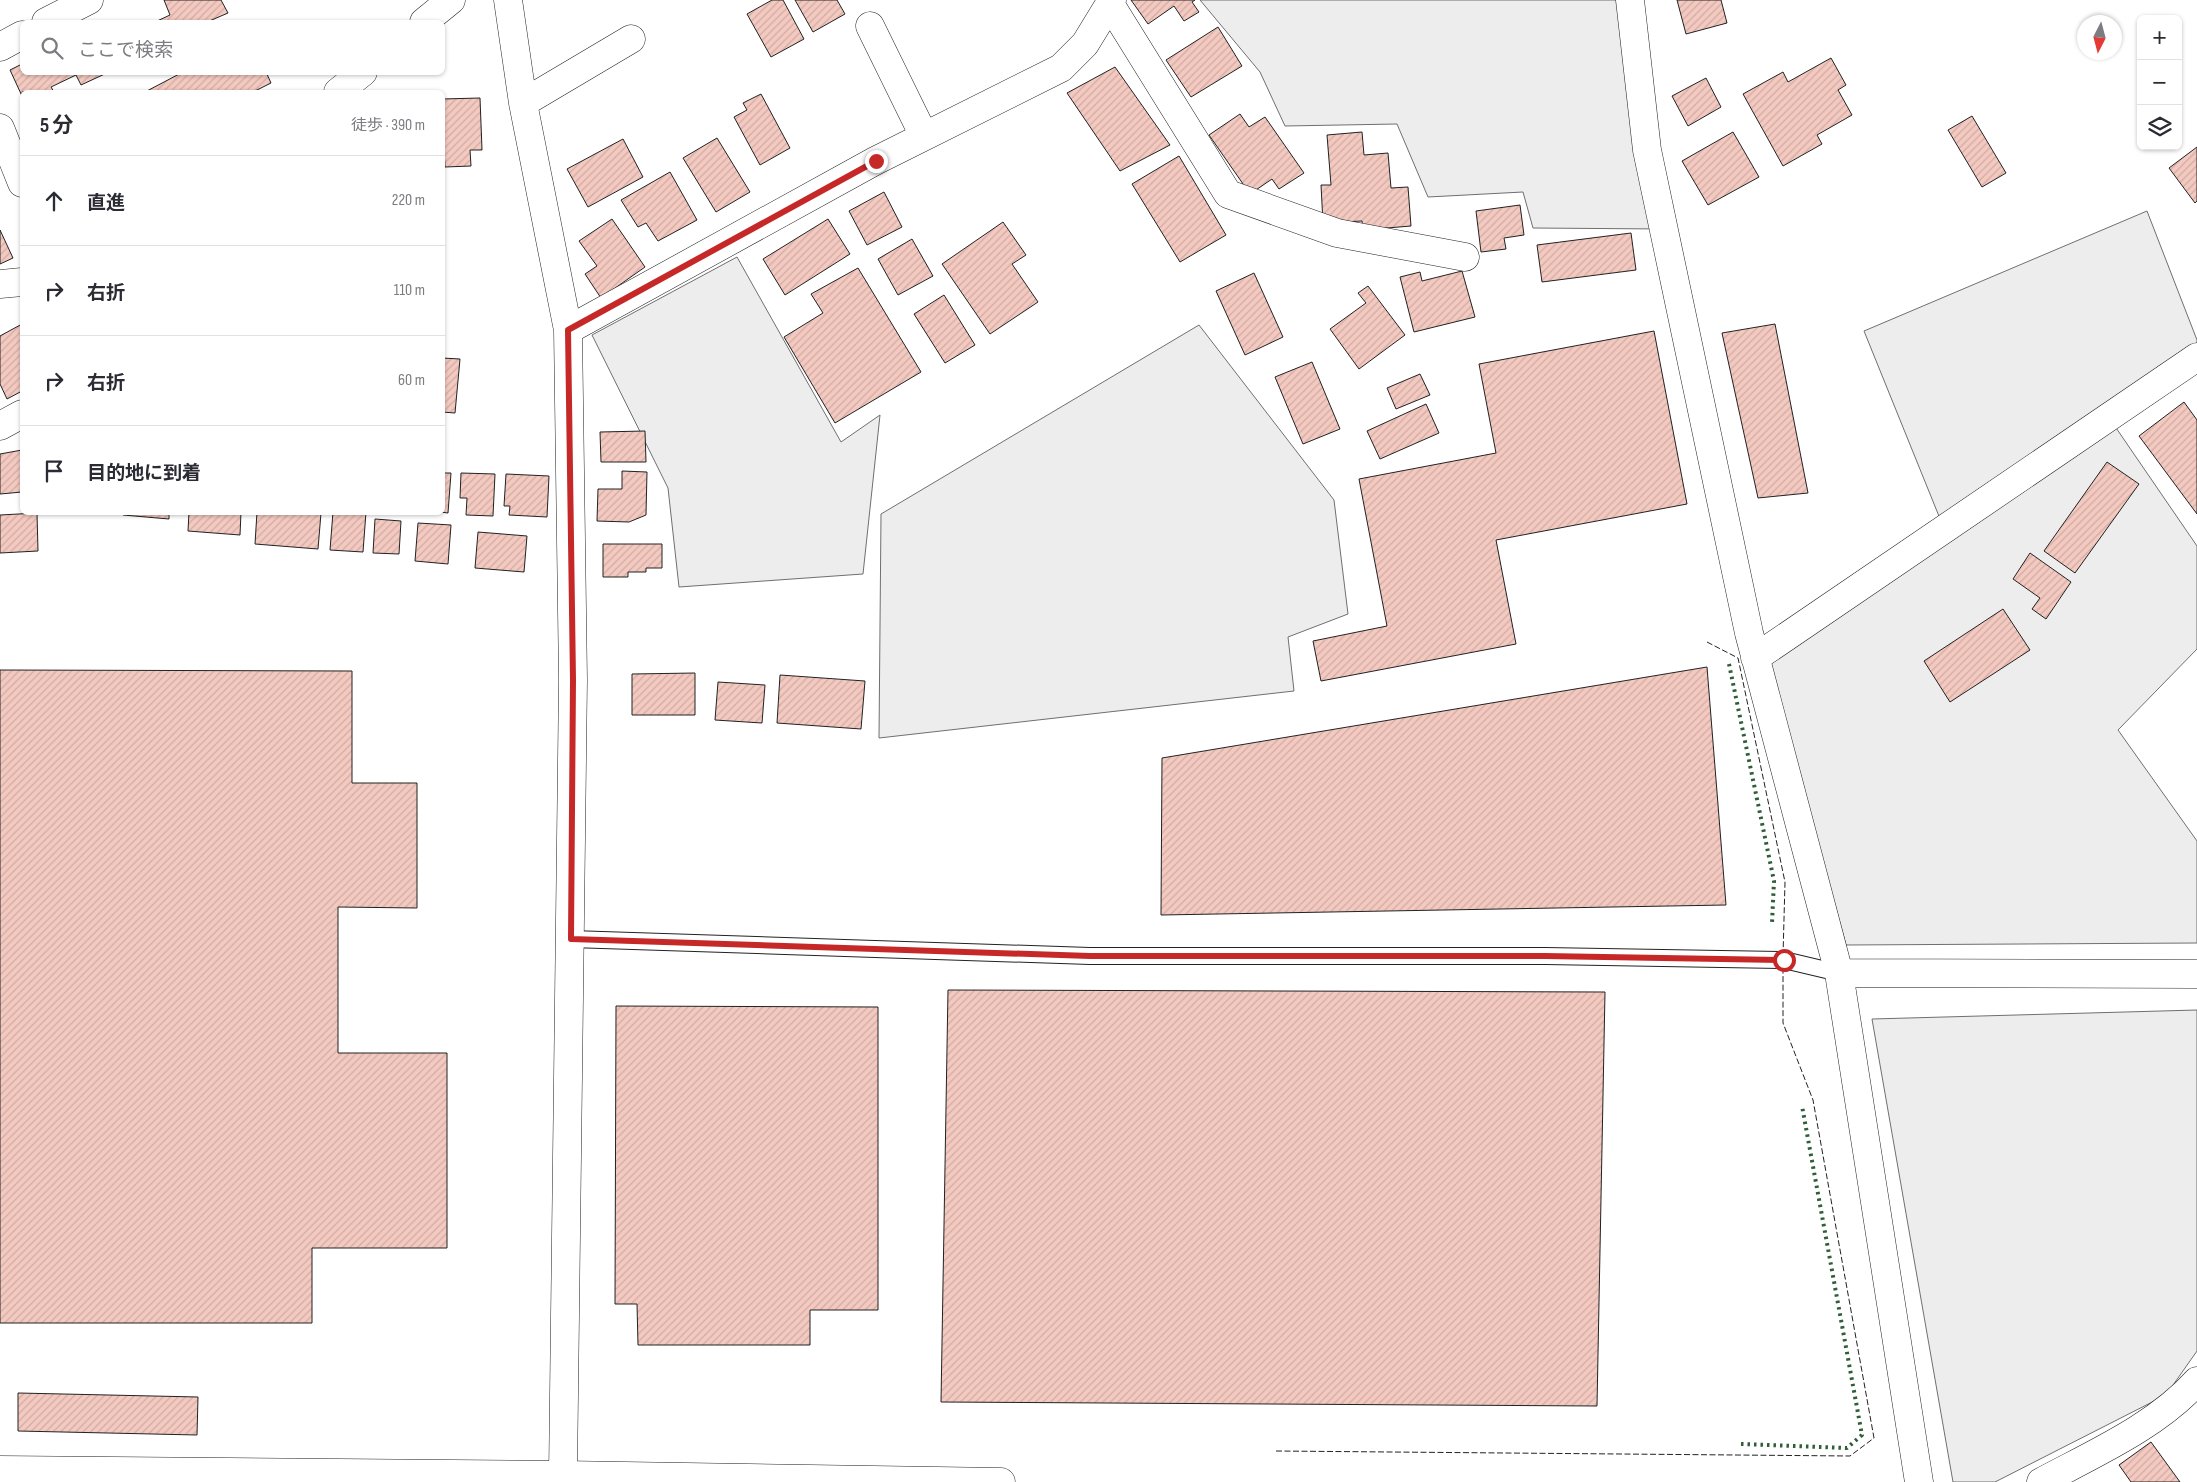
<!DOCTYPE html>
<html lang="ja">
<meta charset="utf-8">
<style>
body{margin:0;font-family:"Sofia Sans Condensed","Noto Sans JP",sans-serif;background:#f7f7f7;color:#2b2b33}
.controls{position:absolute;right:15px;top:15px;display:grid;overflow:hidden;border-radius:8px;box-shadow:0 1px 4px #0004}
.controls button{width:45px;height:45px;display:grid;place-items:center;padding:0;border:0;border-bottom:1px solid #e1e1e2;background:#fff;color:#2b2b33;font:25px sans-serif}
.compass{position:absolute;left:2077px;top:15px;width:45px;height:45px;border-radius:50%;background:#fff;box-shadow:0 1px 4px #0004;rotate:186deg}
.stop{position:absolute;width:15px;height:15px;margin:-11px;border:4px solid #c62828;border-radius:50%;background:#fff}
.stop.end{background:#c62828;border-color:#fff;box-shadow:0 1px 5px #0008}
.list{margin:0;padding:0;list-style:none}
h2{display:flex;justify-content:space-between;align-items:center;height:65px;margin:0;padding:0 20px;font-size:21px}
h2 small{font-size:16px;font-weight:400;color:#7c7c81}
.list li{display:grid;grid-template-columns:32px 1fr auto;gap:15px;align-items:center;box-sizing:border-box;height:90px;padding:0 20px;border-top:1px solid #e1e1e2}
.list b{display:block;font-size:19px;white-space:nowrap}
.list em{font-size:16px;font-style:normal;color:#7c7c81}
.icon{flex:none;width:28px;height:28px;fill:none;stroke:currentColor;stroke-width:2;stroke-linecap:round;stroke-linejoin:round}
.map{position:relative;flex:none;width:2197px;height:1482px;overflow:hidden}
.search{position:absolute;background:#fff;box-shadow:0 1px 4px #0004;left:20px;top:20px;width:425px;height:55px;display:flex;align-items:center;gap:12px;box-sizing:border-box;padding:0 18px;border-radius:8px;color:#7c7c81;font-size:19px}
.panel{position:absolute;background:#fff;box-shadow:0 1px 4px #0004;left:20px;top:90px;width:425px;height:425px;border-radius:8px}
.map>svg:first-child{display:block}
.parking{fill:#ededed;stroke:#6f6f6f}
.building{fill:url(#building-hatch);stroke:#222}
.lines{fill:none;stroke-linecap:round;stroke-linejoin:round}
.service-casing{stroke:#222;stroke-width:18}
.minor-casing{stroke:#222;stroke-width:29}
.service{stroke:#fff;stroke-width:16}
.minor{stroke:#fff;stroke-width:28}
.hedge{stroke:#2f5e38;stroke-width:4;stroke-dasharray:2.5 4;stroke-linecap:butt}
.fence{stroke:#222;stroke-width:1;stroke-dasharray:6 2.5;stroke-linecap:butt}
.route{stroke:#c62828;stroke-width:6}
</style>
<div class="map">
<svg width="2197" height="1482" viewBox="0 0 2197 1482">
<defs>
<pattern id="building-hatch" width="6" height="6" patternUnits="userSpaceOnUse" patternTransform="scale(1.25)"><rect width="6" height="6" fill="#f3c9c0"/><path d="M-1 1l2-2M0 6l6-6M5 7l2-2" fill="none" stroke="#d0aca5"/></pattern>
</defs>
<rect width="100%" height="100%" fill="#fff"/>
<path class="parking" d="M1200,0H1626L1664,229L1533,228L1523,192L1428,197L1397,124L1285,126L1260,72Z
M2147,211L2197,340V361L2112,422L2197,546V649L2118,730L2197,841V943L1846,945L1767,660L1945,531L1864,331Z
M737,257L841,442L880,415L863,574L679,587L668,488L592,335Z
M1199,325L1334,500L1348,614L1288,637L1294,691L879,738L881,514Z
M2197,1010V1351L2166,1395L1995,1482H1953L1872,1019Z"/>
<path class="building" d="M164,0H221L228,13L207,22H155L170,15Z
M772,0H783L804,39L771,57L747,14Z
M795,0H837L845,14L813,32Z
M1131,0H1195L1192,2L1199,12L1184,21L1174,6L1148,24Z
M1677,0H1721L1727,23L1686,34Z
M1218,27L1242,66L1191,97L1166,60Z
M1831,58L1846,85L1838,90L1852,115L1817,135L1822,144L1783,166L1743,94L1783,72L1788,82Z
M22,64V72H109L81,85L76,75L51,87L54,92H22V96L10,70Z
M1115,67L1170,145L1120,171L1067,93Z
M183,72H266L271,83L253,92H145Z
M1706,78L1721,107L1688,126L1672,96Z
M761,94L790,148L760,165L734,117L747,110L743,103Z
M480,98L482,150H470L471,166L445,167L444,149H442V99Z
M1240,114L1249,127L1265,117L1304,173L1279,189L1272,179L1250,194L1209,135Z
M1972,116L2006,173L1982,187L1948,130Z
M1362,132L1364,155L1388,153L1391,188L1408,187L1411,226L1363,230L1362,221L1323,223L1321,185H1331L1327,135Z
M1733,132L1759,177L1708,205L1682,161Z
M717,138L750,192L716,212L683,158Z
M623,139L643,177L588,207L567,169Z
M2197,147V201L2195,203L2169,168Z
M1179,156L1226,235L1180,262L1132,184Z
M670,172L697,220L658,241L646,223L638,227L621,200Z
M884,192L902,227L867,245L849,211Z
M1520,205L1524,235L1504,238L1506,249L1481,252L1476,211Z
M612,219L645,267L601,298L585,274L597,266L579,241Z
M828,219L850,254L785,295L763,259Z
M1003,222L1026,255L1012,264L1038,302L990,334L942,264Z
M0,230L13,258L0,264Z
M1631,233L1636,270L1542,282L1537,245Z
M912,239L933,276L898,295L878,259Z
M858,268L921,372L835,423L784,337L823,313L811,294Z
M1462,271L1475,317L1414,332L1400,277L1420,272L1422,281Z
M1254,273L1283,337L1245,355L1216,291Z
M1368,286L1405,335L1359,369L1330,329L1366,303L1358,293Z
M944,295L975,345L945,363L914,314Z
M22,324V391L7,399L0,384V336Z
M1775,324L1808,493L1758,498L1722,333Z
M1654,331L1687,504L1496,540L1516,644L1321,681L1313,641L1387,626L1359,479L1496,453L1479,364Z
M442,358L460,359L455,413L442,412Z
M1312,362L1340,429L1303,444L1275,377Z
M1420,374L1430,395L1396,409L1387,388Z
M2184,402L2197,420V514L2139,436Z
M1426,404L1439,433L1380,459L1367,431Z
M645,431L646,462H601L600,432Z
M22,450V492L0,494V454Z
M2107,462L2139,484L2075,573L2044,551Z
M622,471L647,472L646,515L629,522L597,521L598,489H622Z
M442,473H451L448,513L440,512H442Z
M461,473L495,474L493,516L466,515L467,498H460Z
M506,474L549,476L547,517L509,515L510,506H504Z
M123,512H169V519L123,515Z
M189,512H241L240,535L188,531Z
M257,512L321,513L318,549L255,544Z
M333,512H366L363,552L330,550Z
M37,513L38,551L0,553V515Z
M375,519L401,521L399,554L373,553Z
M418,523L451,525L448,564L415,561Z
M478,532L527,536L524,572L475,568Z
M603,544H662V568H646V572H628V577H603Z
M2030,553L2071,582L2046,619L2032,609L2040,598L2013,579Z
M2003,609L2030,650L1950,702L1924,661Z
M1707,667L1726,905L1161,915L1162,758Z
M0,670L352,671V783H417V908L338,907V1053H447V1248H312V1323H0Z
M695,673V715H632V674Z
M780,675L865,681L861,729L777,723Z
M718,682L765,685L762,723L715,720Z
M948,990L1605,992L1597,1406L941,1402Z
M616,1006L878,1007V1310H810V1345H638L637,1304H615Z
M18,1393L198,1397L197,1435L18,1431Z
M2151,1442L2180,1482H2131L2119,1465Z"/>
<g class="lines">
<defs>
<path id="service" d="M571,939L1090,956H1545L1784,960L1839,973"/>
<path id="minor" d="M508,0L523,103L568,330L573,680L563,1475
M1630,0L1647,150L1749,633L1839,973L1919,1482
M1110,4L1228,194L1337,233L1465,257
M46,22L89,0
M424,22L451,0
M870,26L924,136
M0,47L22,35
M338,92L363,72
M523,103L631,39
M0,128L22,183
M0,284L22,282
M568,330L875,161L1061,68L1085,44L1112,0
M0,426L22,414
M1755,658L2197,357
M1839,973L2197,974
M0,1470L563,1475L1001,1482
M2041,1482C2093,1454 2157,1426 2197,1381"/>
</defs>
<use href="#service" class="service-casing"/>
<use href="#minor" class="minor-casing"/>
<use href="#service" class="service"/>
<use href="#minor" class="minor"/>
<path class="hedge" d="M1729,664L1774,881L1772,923
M1741,1444L1847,1448L1862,1435L1802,1106"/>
<path class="fence" d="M1707,642L1738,658L1785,882L1783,956
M1276,1451L1850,1456L1874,1438L1813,1100L1783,1023V966"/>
</g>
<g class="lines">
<path class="route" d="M876,161L568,330L573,680L571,939L1090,956H1545L1784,960"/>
</g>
</svg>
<div class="controls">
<button>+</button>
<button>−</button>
<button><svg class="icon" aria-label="layers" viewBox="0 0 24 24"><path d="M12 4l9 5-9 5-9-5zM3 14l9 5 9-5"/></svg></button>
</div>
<svg class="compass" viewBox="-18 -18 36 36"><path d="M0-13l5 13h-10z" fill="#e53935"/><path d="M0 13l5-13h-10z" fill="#7c7c81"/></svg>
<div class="stop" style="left:1784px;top:960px"></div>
<div class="stop end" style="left:876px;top:161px"></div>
<div class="search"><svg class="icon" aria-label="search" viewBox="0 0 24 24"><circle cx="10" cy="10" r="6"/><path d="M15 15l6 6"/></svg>ここで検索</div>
<section class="panel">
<h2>5 分<small>徒歩 · 390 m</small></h2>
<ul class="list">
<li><svg class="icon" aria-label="ahead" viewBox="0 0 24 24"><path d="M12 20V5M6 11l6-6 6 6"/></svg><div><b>直進</b></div><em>220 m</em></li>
<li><svg class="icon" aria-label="right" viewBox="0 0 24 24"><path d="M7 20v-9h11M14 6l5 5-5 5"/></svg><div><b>右折</b></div><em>110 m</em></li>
<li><svg class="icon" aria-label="right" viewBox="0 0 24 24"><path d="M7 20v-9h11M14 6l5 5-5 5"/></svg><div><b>右折</b></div><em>60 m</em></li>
<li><svg class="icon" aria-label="arrive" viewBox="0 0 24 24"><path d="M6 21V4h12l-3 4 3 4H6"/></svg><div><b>目的地に到着</b></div></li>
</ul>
</section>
</div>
